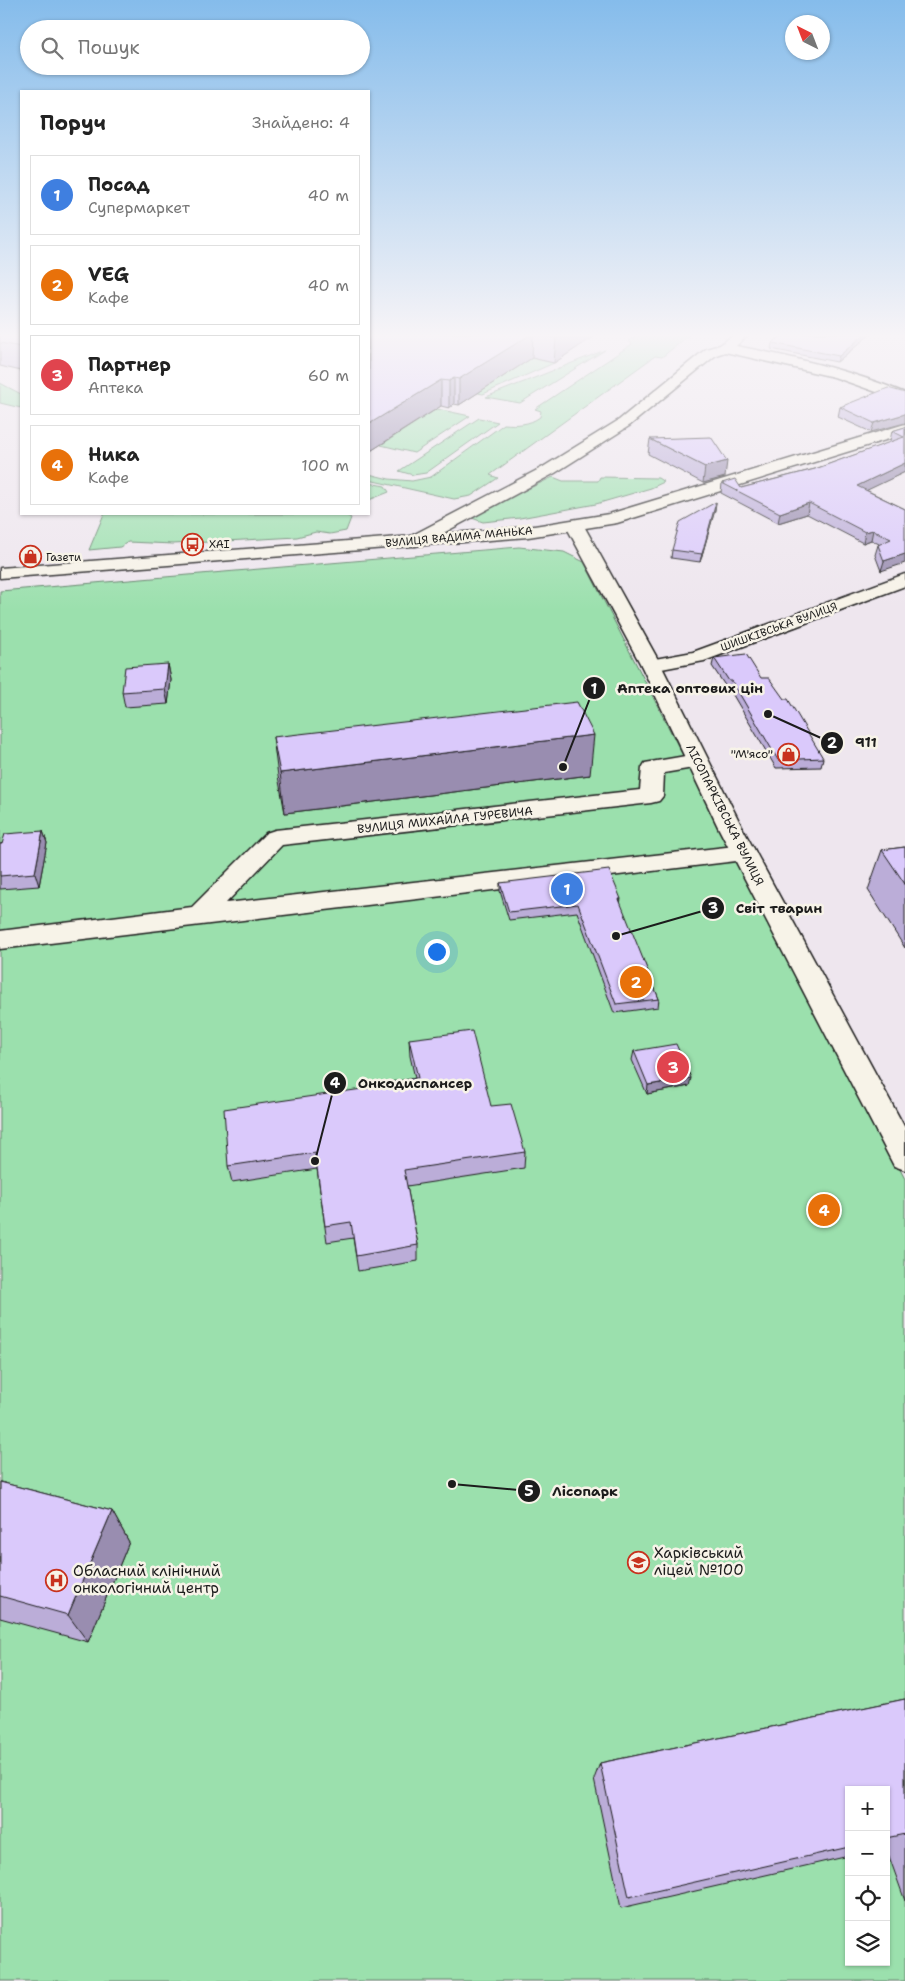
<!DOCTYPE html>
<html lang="uk">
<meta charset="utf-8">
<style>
body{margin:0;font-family:"Shantell Sans",sans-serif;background:#f2f2f2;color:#222}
.controls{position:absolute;right:15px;bottom:15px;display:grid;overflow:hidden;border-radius:0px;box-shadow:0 1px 4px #0004}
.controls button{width:45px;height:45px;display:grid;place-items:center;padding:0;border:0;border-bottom:1px solid #e0e0e0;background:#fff;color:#222;font:25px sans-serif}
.compass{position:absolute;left:785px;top:15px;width:45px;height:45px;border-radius:50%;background:#fff;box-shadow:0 1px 4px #0004;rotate:318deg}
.you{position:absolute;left:436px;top:951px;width:18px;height:18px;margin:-12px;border:4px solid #fff;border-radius:50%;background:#1a73e8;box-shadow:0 0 0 8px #1a73e833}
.badge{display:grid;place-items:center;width:32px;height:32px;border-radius:50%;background:#c8321e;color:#fff;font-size:16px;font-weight:700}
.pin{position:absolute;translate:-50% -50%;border:2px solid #fff;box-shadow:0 1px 5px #0006}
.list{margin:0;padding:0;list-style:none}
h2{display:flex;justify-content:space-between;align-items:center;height:65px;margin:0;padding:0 20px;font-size:21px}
h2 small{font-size:16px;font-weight:400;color:#767676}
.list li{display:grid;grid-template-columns:32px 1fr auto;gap:15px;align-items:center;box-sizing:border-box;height:80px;margin:0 10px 10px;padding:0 10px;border:1px solid #e0e0e0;border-radius:0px}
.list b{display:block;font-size:19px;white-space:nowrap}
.list p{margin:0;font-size:16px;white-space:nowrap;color:#767676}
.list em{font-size:16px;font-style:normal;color:#767676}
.icon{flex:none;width:28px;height:28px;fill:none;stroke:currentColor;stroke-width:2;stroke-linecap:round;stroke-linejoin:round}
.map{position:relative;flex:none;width:905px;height:1981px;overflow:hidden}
.search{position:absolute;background:#fff;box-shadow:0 1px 4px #0004;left:20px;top:20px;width:350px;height:55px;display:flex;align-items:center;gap:12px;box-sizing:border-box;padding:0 18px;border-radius:28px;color:#767676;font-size:19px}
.panel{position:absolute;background:#fff;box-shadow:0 1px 4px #0004;left:20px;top:90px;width:350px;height:425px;border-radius:0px}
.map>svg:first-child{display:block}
.green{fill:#9be0ad;stroke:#5c7e64;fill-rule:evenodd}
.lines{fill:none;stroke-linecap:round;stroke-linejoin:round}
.street-casing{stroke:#1c1c1c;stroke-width:3}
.secondary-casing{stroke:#1c1c1c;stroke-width:3}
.primary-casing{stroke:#1c1c1c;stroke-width:3}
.street{fill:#f7f3e8;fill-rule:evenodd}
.secondary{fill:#f7f3e8;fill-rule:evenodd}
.primary{fill:#f7f3e8;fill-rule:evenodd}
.wall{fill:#bbadd8;stroke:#1c1c1c}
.shaded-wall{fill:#998db0;stroke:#1c1c1c}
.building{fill:#dac9fb;stroke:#1c1c1c}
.labels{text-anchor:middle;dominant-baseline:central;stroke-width:5;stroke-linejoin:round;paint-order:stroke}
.far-street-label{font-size:11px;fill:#1c1c1c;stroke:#f7f3e8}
.far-poi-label{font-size:11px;fill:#1c1c1c;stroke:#f7f3e8;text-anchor:start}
.poi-label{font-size:12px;fill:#1c1c1c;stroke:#f7f3e8;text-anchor:end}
.street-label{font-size:12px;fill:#1c1c1c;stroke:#f7f3e8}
.near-poi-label{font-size:15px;fill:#1c1c1c;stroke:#f7f3e8;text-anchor:start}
.leader{fill:none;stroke:#1c1c1c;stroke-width:2}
.callout-dot{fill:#1c1c1c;stroke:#f7f3e8;stroke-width:2}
.mark-label{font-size:15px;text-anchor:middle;font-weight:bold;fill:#fff}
.callout-label{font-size:14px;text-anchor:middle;font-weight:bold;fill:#1c1c1c;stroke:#f7f3e8;stroke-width:5;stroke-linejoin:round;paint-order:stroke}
</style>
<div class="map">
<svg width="905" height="1981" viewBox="0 0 905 1981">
<rect width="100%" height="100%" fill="#eee6ee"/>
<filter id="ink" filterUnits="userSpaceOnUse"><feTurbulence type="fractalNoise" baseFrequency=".02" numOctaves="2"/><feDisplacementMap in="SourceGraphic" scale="10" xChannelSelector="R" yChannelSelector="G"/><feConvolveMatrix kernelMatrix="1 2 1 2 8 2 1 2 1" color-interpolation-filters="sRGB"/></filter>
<g filter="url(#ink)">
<path class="green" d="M598,333H692L662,357L655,356L490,475L498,478L471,496L454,499L369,480V474L389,479L412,481L431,477L504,424C517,425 529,425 540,417L541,411L535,409L632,344L629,341L635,337L634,334L609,335Z
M605,350L520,403L486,397Z
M521,356L554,363L483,394L473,392Z
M0,383L21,394V408L0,403Z
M437,409L470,416L414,453L381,445Z
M479,418L498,422L426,473L413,475L399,471Z
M553,477L563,481H598L600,477L658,478L664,482L651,488L596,504L520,518L483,522L469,517Z
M369,483L385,486L389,492L369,500Z
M104,514H344L351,518L346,531L330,534L316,532L297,537L173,544L128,542L120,547L89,550Z
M519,547L564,552L584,562L722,832L905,1179V1981H0V591ZM849,1790H886V1962H849Z"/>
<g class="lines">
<defs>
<path id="street" d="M736,333H750L736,346C793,357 850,370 905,393V402L834,377L725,352L716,355L629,426L555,473L421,545L415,546L409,545L406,541L409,537L543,467L619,420L706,349L720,345Z
M905,574V586L704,661L651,671L644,669L641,665L644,661L693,652Z
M697,754L705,756L708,761L705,766L664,773L663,796L659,801L651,803L282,845L226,903L744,845L753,847L756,853L753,859L0,949V931L192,907L266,833L275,830L640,790L642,768L645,763Z"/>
<path id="secondary" d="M575,521L581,522L584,526L661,665L743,829L905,1128V1170L894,1166L719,829L641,665L566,526L569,522Z"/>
<path id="primary" d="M905,424V434L617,523L528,537L0,578V568L528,527L609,514Z"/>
</defs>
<use href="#street" class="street-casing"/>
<use href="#secondary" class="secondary-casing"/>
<use href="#primary" class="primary-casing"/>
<use href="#street" class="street"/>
<use href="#secondary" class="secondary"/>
<use href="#primary" class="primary"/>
</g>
<path class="wall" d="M0,333H21V371L0,366Z
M369,333H599L554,363L532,358L459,405L454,404L449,408L441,406L369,452Z
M786,333H872L837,362L771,349L772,343Z
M905,393L871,432L838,417L840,407Z
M905,427V472L866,490L905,509L881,571L875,555L878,545L879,544L871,540L863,543L807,514L778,523L721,493L722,483L741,488L815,469L891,442L890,441L892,431Z
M650,439L725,477L703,483L648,454Z
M716,502L715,510L700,562L671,558L672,550Z
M714,658L823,758L821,767L776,768L730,690H728L712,666Z
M168,664L171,680L168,704L125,707L122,692Z
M273,737L590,775L285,813L278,776Z
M43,831L47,843L39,886L0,889V844Z
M905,847V948L868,890L882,850Z
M500,883L621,899L620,904L659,999L658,1007L614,1013L577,912L509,920L500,891Z
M409,1039L491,1106L525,1152L524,1168L407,1186L418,1245V1261L358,1271L353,1238L327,1242L317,1169L232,1182L228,1166L369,1088L415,1078L410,1056Z
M634,1051L689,1086L647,1094L632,1060Z
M0,1482L112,1511L129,1542L88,1642L0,1618Z
M905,1699V1901L886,1848V1790H849V1856L621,1908L594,1779L600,1763Z"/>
<path class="shaded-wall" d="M533,333L532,358L459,405V379Z
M563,333H599L554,363L556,338Z
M866,333H872L837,362L839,356Z
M454,378V404L449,408V381Z
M441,380V406L369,452V424Z
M905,414V423L871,432L874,423Z
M727,461L725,477L703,483L705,467Z
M905,463V472L855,496L857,486Z
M716,502L715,510L700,562L702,554Z
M809,503L807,514L778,523L780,513Z
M873,530L871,540L863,543L865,532Z
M905,554V563L881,571L884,561Z
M168,664L171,680L168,704L165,689Z
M594,735L590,775L285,813L280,773Z
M43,831L47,843L39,886L35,873Z
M691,1078L689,1086L647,1094L648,1085Z
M112,1511L129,1542L88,1642L68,1615Z"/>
<path class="building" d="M0,333H21V347L0,343Z
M369,333H563L556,338L533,333L459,379L454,378L449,381L441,380L369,424Z
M786,333H866L839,356L772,343Z
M888,388L905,393V414L874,423L840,407Z
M905,427V463L857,486L905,509V554L884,561L878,545L891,539L873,530L865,532L809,503L780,513L722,483L735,479L741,488L815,469L904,437L892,431Z
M711,437L727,461L705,467L650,439Z
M716,502L702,554L672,550L680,522Z
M746,654L761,678H769L784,699H788L823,758L778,760L732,681H729L714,658Z
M168,664L165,689L122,692L125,667Z
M577,702L594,735L280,773L273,737Z
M43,831L35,873L0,876V844H2L5,834Z
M905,847V884L882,850Z
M609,870L621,899H619L659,999L616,1004L578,904L509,912L500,883Z
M472,1031L491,1106L511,1104L525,1152L404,1170L418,1245L356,1256L351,1222L325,1226L315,1153L228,1166L224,1109L369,1088L368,1085L418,1078L409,1039Z
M676,1044L691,1078L648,1085L634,1051Z
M0,1482L112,1511L68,1615L0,1596Z
M905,1699V1834L886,1838V1790H849V1847L629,1897L600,1763Z"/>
</g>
<linearGradient id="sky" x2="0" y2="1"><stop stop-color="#85bceb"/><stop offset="0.55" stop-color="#f7f4f7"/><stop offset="1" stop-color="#f7f4f7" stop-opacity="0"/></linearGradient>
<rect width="905" height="610" fill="url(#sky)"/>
<defs>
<symbol id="bus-ring" viewBox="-11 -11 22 22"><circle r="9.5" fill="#f7f3e8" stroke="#c8321e" stroke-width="1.5"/><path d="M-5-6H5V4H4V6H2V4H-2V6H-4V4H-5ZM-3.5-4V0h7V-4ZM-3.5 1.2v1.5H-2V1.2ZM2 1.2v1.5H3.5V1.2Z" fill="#c8321e"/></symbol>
<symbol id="shop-ring" viewBox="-11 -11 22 22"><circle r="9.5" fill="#f7f3e8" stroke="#c8321e" stroke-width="1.5"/><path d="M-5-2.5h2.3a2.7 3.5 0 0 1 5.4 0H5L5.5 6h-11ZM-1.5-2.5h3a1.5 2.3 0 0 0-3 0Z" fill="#c8321e"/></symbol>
<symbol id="school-ring" viewBox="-11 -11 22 22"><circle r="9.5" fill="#f7f3e8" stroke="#c8321e" stroke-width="1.5"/><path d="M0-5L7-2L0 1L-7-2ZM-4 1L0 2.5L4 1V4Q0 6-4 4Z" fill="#c8321e"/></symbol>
<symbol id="hospital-ring" viewBox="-11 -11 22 22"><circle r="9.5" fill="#f7f3e8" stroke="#c8321e" stroke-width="1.5"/><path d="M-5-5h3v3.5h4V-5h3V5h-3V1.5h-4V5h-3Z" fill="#c8321e"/></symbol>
</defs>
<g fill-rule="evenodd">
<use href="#bus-ring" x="180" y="532" width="25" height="25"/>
<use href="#shop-ring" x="18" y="544" width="25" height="25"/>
<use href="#shop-ring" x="776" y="742" width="25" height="25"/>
<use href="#school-ring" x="626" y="1550" width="25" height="25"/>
<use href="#hospital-ring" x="44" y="1568" width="25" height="25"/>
</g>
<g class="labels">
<g class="far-street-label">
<text transform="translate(459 537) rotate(-5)">ВУЛИЦЯ ВАДИМА МАНЬКА</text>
<text transform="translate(779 627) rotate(-20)">ШИШКІВСЬКА ВУЛИЦЯ</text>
</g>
<g class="far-poi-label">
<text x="209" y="544">ХАІ</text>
<text x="46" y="557">Газети</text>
</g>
<g class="poi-label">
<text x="773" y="754">"М'ясо"</text>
</g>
<g class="street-label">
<text transform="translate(725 815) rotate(63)">ЛІСОПАРКІВСЬКА ВУЛИЦЯ</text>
<text transform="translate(445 820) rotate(-6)">ВУЛИЦЯ МИХАЙЛА ГУРЕВИЧА</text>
</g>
<g class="near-poi-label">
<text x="654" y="1553">Харківський<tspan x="654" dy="17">ліцей №100</tspan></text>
<text x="73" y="1571">Обласний клінічний<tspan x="73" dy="17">онкологічний центр</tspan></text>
</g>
</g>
<path class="leader" d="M563 767L594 688M768 714L832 743M616 936L713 908M315 1161L335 1083M452 1484L529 1491"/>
<g class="callout-dot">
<circle cx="563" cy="767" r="5"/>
<circle cx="768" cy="714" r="5"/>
<circle cx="616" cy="936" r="5"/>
<circle cx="315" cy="1161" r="5"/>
<circle cx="452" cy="1484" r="5"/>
<circle cx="594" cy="688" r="12"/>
<circle cx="832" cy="743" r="12"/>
<circle cx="713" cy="908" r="12"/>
<circle cx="335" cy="1083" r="12"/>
<circle cx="529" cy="1491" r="12"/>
</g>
<g class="mark-label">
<text x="594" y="694">1</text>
<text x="832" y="748">2</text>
<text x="713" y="913">3</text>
<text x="335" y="1088">4</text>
<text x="529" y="1496">5</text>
</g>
<g class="callout-label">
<text x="690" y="693">Аптека оптових цін</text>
<text x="866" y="747">911</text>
<text x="779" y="913">Світ тварин</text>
<text x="415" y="1088">Онкодиспансер</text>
<text x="585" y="1496">Лісопарк</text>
</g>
</svg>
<div class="controls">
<button>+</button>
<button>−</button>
<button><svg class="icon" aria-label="locate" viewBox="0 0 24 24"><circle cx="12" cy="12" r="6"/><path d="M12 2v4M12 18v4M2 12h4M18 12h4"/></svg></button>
<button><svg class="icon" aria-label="layers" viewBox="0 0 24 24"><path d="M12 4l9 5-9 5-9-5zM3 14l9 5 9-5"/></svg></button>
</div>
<svg class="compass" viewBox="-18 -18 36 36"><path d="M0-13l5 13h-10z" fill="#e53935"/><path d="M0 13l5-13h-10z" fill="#767676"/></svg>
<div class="you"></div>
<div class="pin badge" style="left:567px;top:889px;background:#3f7fe0">1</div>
<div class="pin badge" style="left:636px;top:982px;background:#e8710a">2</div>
<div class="pin badge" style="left:673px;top:1067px;background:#e0444e">3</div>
<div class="pin badge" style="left:824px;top:1210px;background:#e8710a">4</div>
<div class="search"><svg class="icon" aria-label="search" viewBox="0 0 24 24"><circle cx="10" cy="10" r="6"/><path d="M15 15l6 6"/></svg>Пошук</div>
<section class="panel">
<h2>Поруч<small>Знайдено: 4</small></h2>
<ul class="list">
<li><span class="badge" style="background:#3f7fe0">1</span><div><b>Посад</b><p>Супермаркет</p></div><em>40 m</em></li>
<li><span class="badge" style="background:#e8710a">2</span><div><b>VEG</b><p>Кафе</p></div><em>40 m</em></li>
<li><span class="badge" style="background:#e0444e">3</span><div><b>Партнер</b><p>Аптека</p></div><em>60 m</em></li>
<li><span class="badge" style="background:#e8710a">4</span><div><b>Ника</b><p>Кафе</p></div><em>100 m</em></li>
</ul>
</section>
</div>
